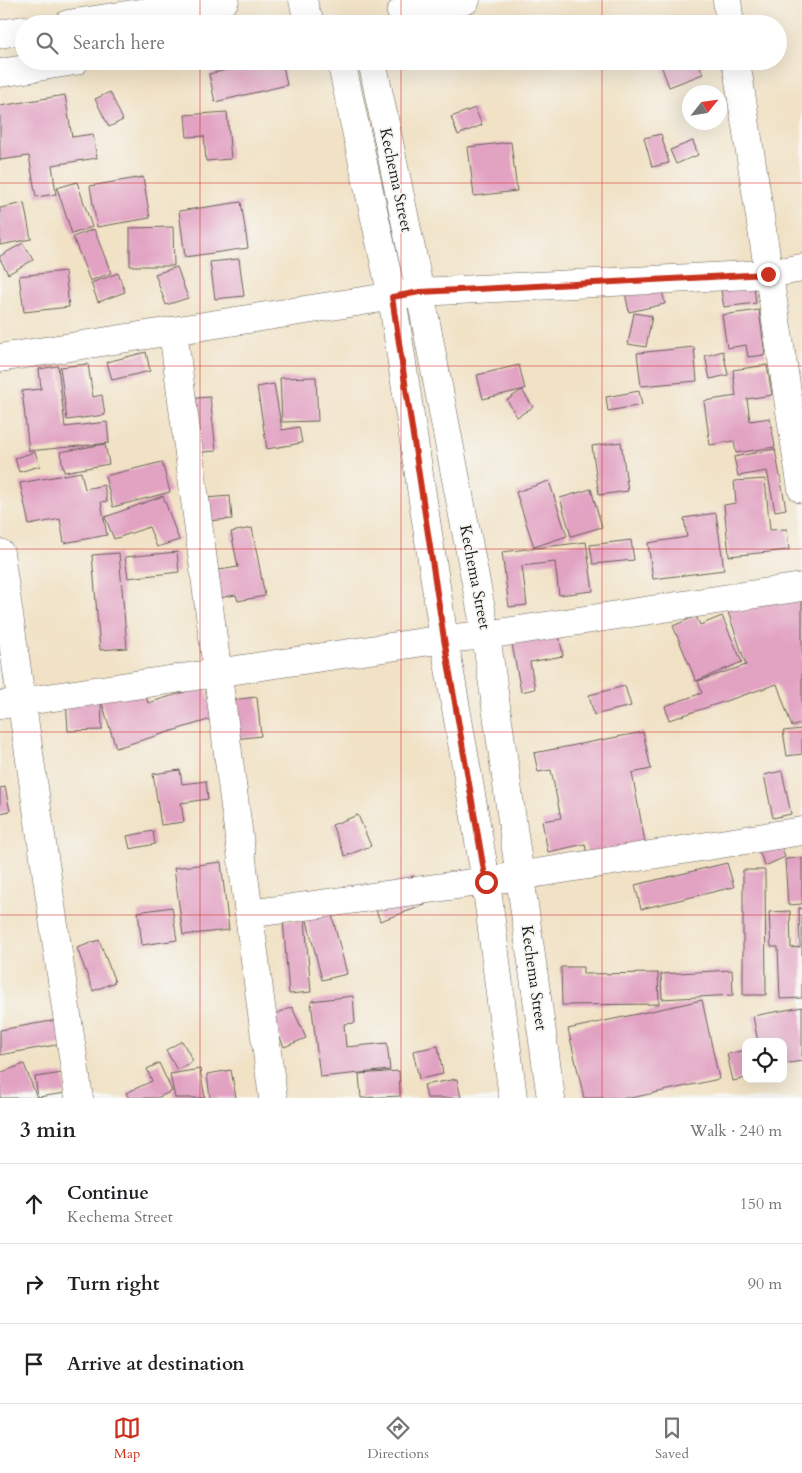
<!DOCTYPE html>
<meta charset="utf-8">
<style>
body{margin:0;font-family:Cardo,serif;background:#f2f2f2;color:#202124}
.controls{position:absolute;right:15px;bottom:15px;display:grid;overflow:hidden;border-radius:10px;box-shadow:0 5px 20px #0002}
.controls button{width:45px;height:45px;display:grid;place-items:center;padding:0;border:0;border-bottom:1px solid #e0e0e0;background:#fff;color:#202124;font:25px sans-serif}
.compass{position:absolute;left:682px;top:85px;width:45px;height:45px;border-radius:50%;background:#fff;box-shadow:0 5px 20px #0002;rotate:60deg}
.stop{position:absolute;width:15px;height:15px;margin:-11px;border:4px solid #c8321e;border-radius:50%;background:#fff}
.stop.end{background:#c8321e;border-color:#fff;box-shadow:0 1px 5px #0008}
.list{margin:0;padding:0;list-style:none}
h2{display:flex;justify-content:space-between;align-items:center;height:65px;margin:0;padding:0 20px;font-size:21px}
h2 small{font-size:16px;font-weight:400;color:#757577}
.list li{display:grid;grid-template-columns:32px 1fr auto;gap:15px;align-items:center;box-sizing:border-box;height:80px;padding:0 20px;border-top:1px solid #e0e0e0}
.list b{display:block;font-size:19px;white-space:nowrap}
.list p{margin:0;font-size:16px;white-space:nowrap;color:#757577}
.list em{font-size:16px;font-style:normal;color:#757577}
.icon{flex:none;width:28px;height:28px;fill:none;stroke:currentColor;stroke-width:2;stroke-linecap:round;stroke-linejoin:round}
.map{position:relative;flex:none;width:802px;height:1098px;overflow:hidden}
.search{position:absolute;background:#fff;box-shadow:0 5px 20px #0002;left:15px;right:15px;top:15px;height:55px;display:flex;align-items:center;gap:12px;box-sizing:border-box;padding:0 18px;border-radius:28px;color:#757577;font-size:19px}
.sheet{height:305px;background:#fff}
nav{display:flex;justify-content:space-around;align-items:center;box-sizing:border-box;height:70px;border-top:1px solid #e0e0e0;background:#fff;font-size:14px;color:#757577}
nav a{display:grid;justify-items:center;gap:2px}
nav .on{color:#c8321e}
.map>svg:first-child{display:block}
.building{fill:#e2a3c3}
.lines{fill:none;stroke-linecap:round;stroke-linejoin:round}
.minor-casing{stroke:#676158;stroke-width:29}
.minor{stroke:#fff;stroke-width:28}
.route{stroke:#c8321e;stroke-width:6}
.grid{fill:none;stroke:#d62828;stroke-width:1;stroke-opacity:0.55}
.labels{text-anchor:middle;dominant-baseline:central;stroke-width:4;stroke-linejoin:round;paint-order:stroke}
.street-label{font-size:16px;fill:#1c1c1c;stroke:#f6f6f2}
</style>
<div class="map">
<svg width="802" height="1098" viewBox="0 0 802 1098">
<rect width="100%" height="100%" fill="#f6f6f2"/>
<filter id="ink" filterUnits="userSpaceOnUse"><feTurbulence type="fractalNoise" baseFrequency=".02" numOctaves="2"/><feDisplacementMap in="SourceGraphic" scale="10" xChannelSelector="R" yChannelSelector="G"/><feConvolveMatrix kernelMatrix="1 2 1 2 8 2 1 2 1" color-interpolation-filters="sRGB"/></filter>
<filter id="wash" filterUnits="userSpaceOnUse"><feTurbulence type="fractalNoise" baseFrequency=".0096" numOctaves="4" result="noise"/><feDisplacementMap in="SourceGraphic" scale="20" xChannelSelector="R" yChannelSelector="G"/><feGaussianBlur stdDeviation="1.12" result="paint"/><feColorMatrix in="noise" values="0 0 0 0 0 0 0 0 0 0 0 0 0 0 0 0 0 1.4 0 .05"/><feComposite in="paint" operator="in"/></filter>
<g filter="url(#wash)">
<rect width="100%" height="100%" fill="#f1e2c6"/>
<g id="blocks">
<path class="building" d="M265,61H282L287,85L215,102L209,74Z
M671,61H698L703,74L669,87L661,65Z
M110,92L123,120L109,127L95,99Z
M65,95L72,137L93,134L97,158L52,165L56,194L36,197L29,156L0,160V106Z
M475,108L482,125L458,135L451,117Z
M227,112L231,159L206,161L204,136L187,137L185,115Z
M661,134L669,163L652,167L644,138Z
M693,141L698,155L676,164L670,150Z
M511,142L517,191L474,196L468,147Z
M143,177L150,218L97,227L90,186Z
M77,182L92,227L72,234L57,188Z
M241,202L248,248L185,257L179,211Z
M24,203L31,239L0,245V208Z
M173,227L174,266H130V228Z
M94,229L111,273L90,281L73,237Z
M23,243L33,260L8,274L0,259V256Z
M239,259L244,296L215,299L210,262Z
M177,267L188,298L166,305L155,274Z
M65,271L69,307L24,312L19,276Z
M118,273L125,292L98,302L91,283Z
M658,274L665,304L629,312L623,283Z
M754,286L756,303L724,307L721,291Z
M759,310L765,355L748,357L746,345L727,348L722,315Z
M634,313L652,316L646,347L628,344Z
M694,347L697,381L641,386L637,353Z
M723,351L728,375L710,379L705,356Z
M146,352L150,371L112,380L107,362Z
M88,364L93,397L102,395L105,415L67,420L60,367Z
M519,365L525,389L483,399L477,375Z
M767,365L772,395L747,399L750,421L770,418L775,447L736,453L734,441L710,445L704,401L736,396L733,370Z
M58,366L65,427L107,422L109,443L29,451L22,391L41,389L39,369Z
M316,377L318,421L282,422L280,378Z
M274,384L282,430L299,427L302,443L267,449L257,387Z
M522,390L533,407L517,417L507,400Z
M639,391L642,405L608,411L606,397Z
M210,397L216,451L192,453L185,399Z
M621,442L628,491L599,495L592,446Z
M105,444L109,464L64,472L60,452Z
M775,449L786,509L775,511L767,471L738,476L734,457Z
M35,452L40,466L19,472L15,458Z
M162,462L170,492L113,507L105,476Z
M81,472L85,489L104,485L107,501L101,502L107,535L64,543L60,519L29,525L20,483Z
M765,479L770,530L787,529L789,550L729,556L724,505L736,503L734,481Z
M549,481L567,536L534,547L516,492Z
M591,489L602,527L571,536L560,498Z
M163,496L179,540L157,547L149,527L114,539L105,517Z
M230,496L232,519L207,521L205,498Z
M716,513L724,570L653,579L648,543L687,537L684,518Z
M252,528L265,596L238,601L236,595L218,598L213,571L238,567L231,532Z
M631,540L634,560L593,564L590,545Z
M586,542L593,591L559,595L555,562L522,566L527,605L509,607L502,552Z
M177,552L179,572L128,578L125,557Z
M119,553L127,648L100,650L92,555Z
M802,599V723L792,727L777,684L669,720L665,706L702,693L698,681L746,665L726,606Z
M696,616L700,625L722,616L742,662L696,681L673,626Z
M559,635L563,656L530,662L535,689L521,692L512,644Z
M205,686L215,718L116,748L101,700L143,687L148,703Z
M625,686L631,706L594,715L589,695Z
M101,697L102,730L68,731L66,699Z
M257,697L261,736L226,740L222,701Z
M802,729V754L787,756L783,731Z
M643,732L651,769L632,773L645,842L587,854L585,844L548,852L542,821L561,818L551,770L538,772L534,753Z
M180,770L182,784L206,781L208,799L181,803L184,822L161,825L153,774Z
M782,771L791,814L773,818L764,775Z
M5,787L10,811L0,813V788Z
M358,815L371,846L345,856L332,825Z
M153,831L155,844L130,849L127,836Z
M780,843L785,857L765,866L759,851Z
M802,858V904L788,905L785,859Z
M221,862L229,930L183,935L174,868Z
M727,863L734,887L641,909L635,885Z
M743,870H765L766,995H743Z
M414,876L425,905L380,921L369,891Z
M326,892L347,974L322,980L301,897Z
M172,907L177,940L142,945L138,912Z
M799,908H802V998L780,999L778,947H771L769,912L790,911L791,948L800,947Z
M305,920L311,992L289,994L283,921Z
M99,940L115,982L93,991L77,948Z
M561,967H583V974L658,973L659,1004L562,1005Z
M732,970L733,995L662,999L661,974Z
M353,996L355,1023L344,1024L346,1047L387,1043L390,1070L320,1077L311,1001Z
M702,1000L719,1079L631,1098H584L568,1029Z
M292,1007L306,1038L284,1047L271,1016Z
M802,1007V1061L783,1064V1042H758L753,1016Z
M57,1020L61,1044L0,1055V1030Z
M182,1041L193,1061L177,1070L166,1050Z
M438,1046L443,1074L419,1079L413,1051Z
M746,1050V1078L733,1081L727,1054Z
M159,1063L172,1091L157,1098H129L126,1093L152,1081L147,1069Z
M24,1064L37,1098H0V1073Z
M200,1069L205,1098H175L170,1074Z
M231,1070L236,1098H210L207,1074Z
M399,1071L400,1096L361,1098L359,1074Z
M63,1073L66,1093L38,1097L35,1077Z
M457,1079L461,1098H427L424,1085Z"/>
</g>
</g>
<g filter="url(#ink)">
<use href="#blocks" fill-opacity="0" stroke="#676158" stroke-width="1"/>
<g class="lines">
<defs>
<path id="minor" d="M303,0L306,13L311,24
M727,0L730,24
M401,12L466,0
M68,24L225,0
M0,34L24,30
M341,61L392,297L444,639L486,881L513,1098
M372,61L420,292L486,635L551,1098
M736,61L802,489
M0,73L75,61
M173,331L273,1098
M0,358L420,292L768,274L802,268
M0,553L79,1098
M0,705L444,639L486,635L802,587
M249,914L486,881L802,831"/>
</defs>
<use href="#minor" class="minor-casing"/>
<use href="#minor" class="minor"/>
</g>
</g>
<g class="lines" filter="url(#ink)">
<path class="route" d="M486,882L444,639L392,297L420,292L768,274"/>
</g>
<path class="grid" d="M200,0V24M401,0V24M602,0V24M200,61V1098M401,61V1098M602,61V1098M0,183H802M0,366H802M0,549H802M0,732H802M0,915H802"/>
<g class="labels">
<g class="street-label">
<text transform="translate(396 180) rotate(78)">Kechema Street</text>
<text transform="translate(475 577) rotate(79)">Kechema Street</text>
<text transform="translate(534 978) rotate(82)">Kechema Street</text>
</g>
</g>
</svg>
<div class="controls">
<button><svg class="icon" aria-label="locate" viewBox="0 0 24 24"><circle cx="12" cy="12" r="6"/><path d="M12 2v4M12 18v4M2 12h4M18 12h4"/></svg></button>
</div>
<svg class="compass" viewBox="-18 -18 36 36"><path d="M0-13l5 13h-10z" fill="#e53935"/><path d="M0 13l5-13h-10z" fill="#757577"/></svg>
<div class="stop" style="left:486px;top:882px"></div>
<div class="stop end" style="left:768px;top:274px"></div>
<div class="search"><svg class="icon" aria-label="search" viewBox="0 0 24 24"><circle cx="10" cy="10" r="6"/><path d="M15 15l6 6"/></svg>Search here</div>
</div>
<section class="sheet">
<h2>3 min<small>Walk · 240 m</small></h2>
<ul class="list">
<li><svg class="icon" aria-label="ahead" viewBox="0 0 24 24"><path d="M12 20V5M6 11l6-6 6 6"/></svg><div><b>Continue</b><p>Kechema Street</p></div><em>150 m</em></li>
<li><svg class="icon" aria-label="right" viewBox="0 0 24 24"><path d="M7 20v-9h11M14 6l5 5-5 5"/></svg><div><b>Turn right</b></div><em>90 m</em></li>
<li><svg class="icon" aria-label="arrive" viewBox="0 0 24 24"><path d="M6 21V4h12l-3 4 3 4H6"/></svg><div><b>Arrive at destination</b></div></li>
</ul>
</section>
<nav>
<a class="on"><svg class="icon" aria-label="map" viewBox="0 0 24 24"><path d="M3 6l6-2 6 2 6-2v14l-6 2-6-2-6 2zM9 4v14M15 6v14"/></svg>Map</a>
<a><svg class="icon" aria-label="directions" viewBox="0 0 24 24"><path d="M12 3l9 9-9 9-9-9zM9 14v-3h6M13 9l2 2-2 2"/></svg>Directions</a>
<a><svg class="icon" aria-label="saved" viewBox="0 0 24 24"><path d="M7 4h10v16l-5-4-5 4z"/></svg>Saved</a>
</nav>
